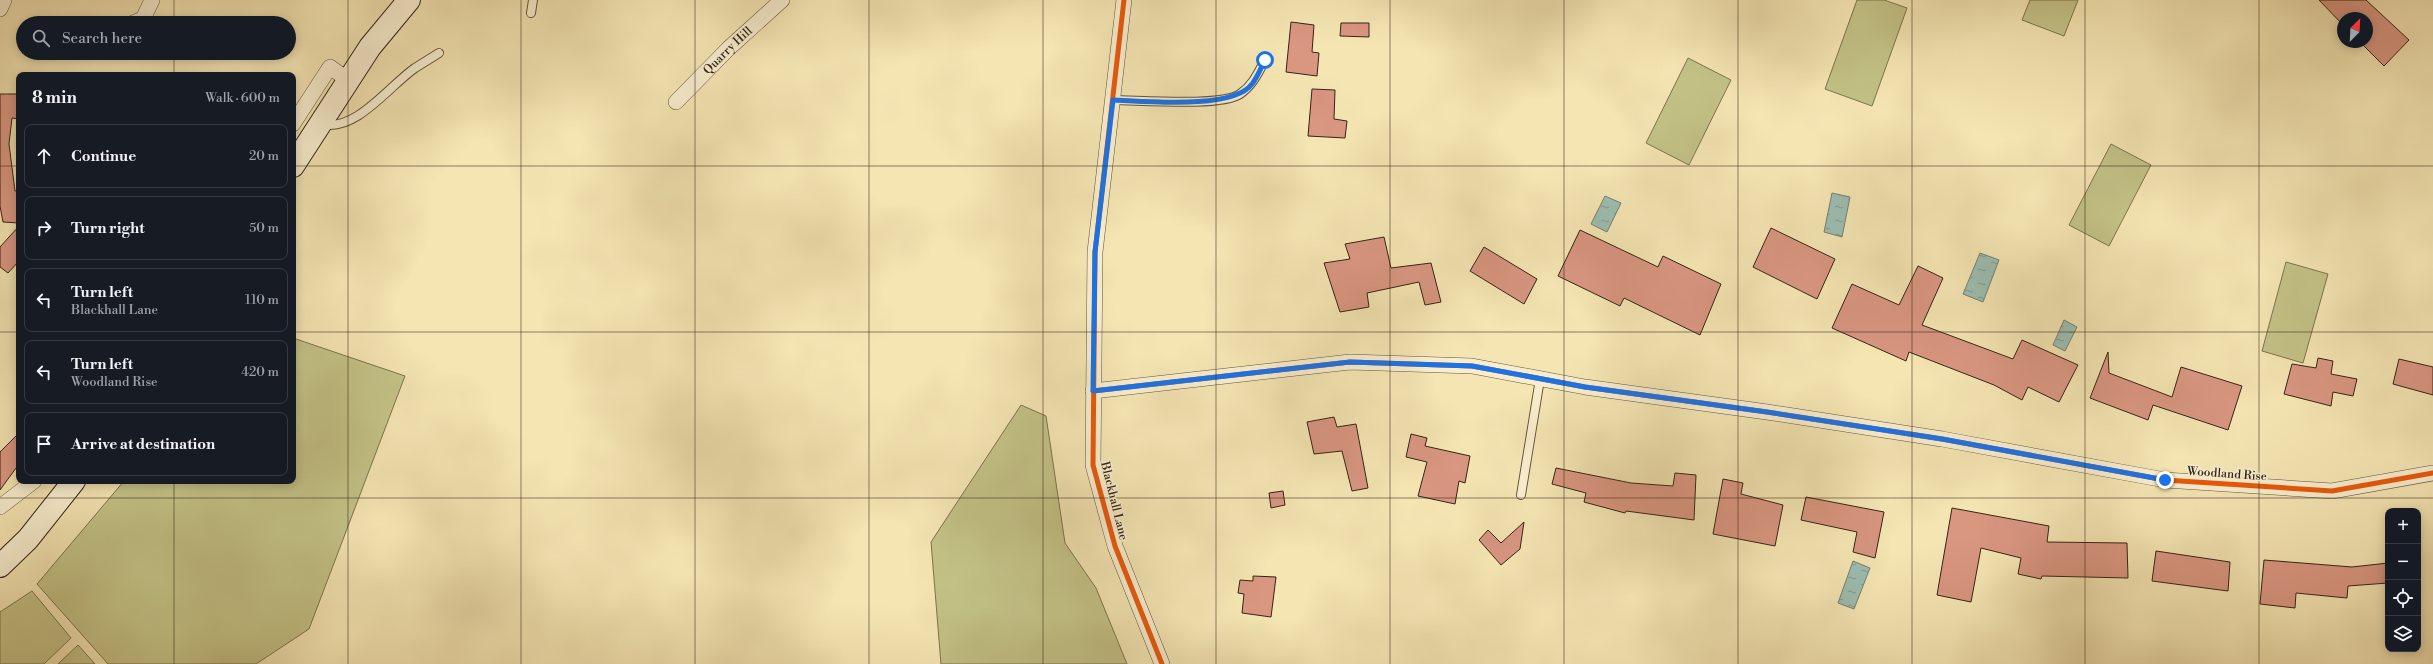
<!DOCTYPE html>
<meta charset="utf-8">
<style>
body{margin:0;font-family:"Libre Bodoni",serif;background:#242831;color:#f1f3f6}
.controls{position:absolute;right:12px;bottom:12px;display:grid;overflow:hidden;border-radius:8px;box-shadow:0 2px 10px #0003}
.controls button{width:36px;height:36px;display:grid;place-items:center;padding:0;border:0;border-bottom:1px solid #363941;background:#171b24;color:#f1f3f6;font:20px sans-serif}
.compass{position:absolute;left:2337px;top:12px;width:36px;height:36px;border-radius:50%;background:#171b24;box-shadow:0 2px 10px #0003;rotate:24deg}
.stop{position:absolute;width:12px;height:12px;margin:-9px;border:3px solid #1a73e8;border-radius:50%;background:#fff}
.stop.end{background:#1a73e8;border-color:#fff;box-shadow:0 1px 4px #0008}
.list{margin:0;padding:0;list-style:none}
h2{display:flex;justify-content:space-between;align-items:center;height:52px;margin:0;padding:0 16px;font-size:17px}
h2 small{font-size:13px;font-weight:400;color:#9ea1a6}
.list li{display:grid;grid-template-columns:26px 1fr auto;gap:12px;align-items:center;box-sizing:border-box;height:64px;margin:0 8px 8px;padding:0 8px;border:1px solid #363941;border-radius:8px}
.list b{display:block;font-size:15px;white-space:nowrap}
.list p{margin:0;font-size:13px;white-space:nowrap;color:#9ea1a6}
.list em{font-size:13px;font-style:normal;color:#9ea1a6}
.icon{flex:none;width:22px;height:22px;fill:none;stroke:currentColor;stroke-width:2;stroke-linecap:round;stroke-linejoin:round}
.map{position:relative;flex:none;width:2433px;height:664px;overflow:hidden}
.search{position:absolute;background:#171b24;box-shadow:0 2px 10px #0003;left:16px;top:16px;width:280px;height:44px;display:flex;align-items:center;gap:10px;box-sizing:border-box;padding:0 14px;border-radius:22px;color:#9ea1a6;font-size:15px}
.panel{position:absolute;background:#171b24;box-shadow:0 2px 10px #0003;left:16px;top:72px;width:280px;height:412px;border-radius:8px}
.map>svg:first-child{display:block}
.green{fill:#c3c287;stroke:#7c734e}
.water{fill:url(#water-ripples);stroke:#728073}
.building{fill:#d99681;stroke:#342415}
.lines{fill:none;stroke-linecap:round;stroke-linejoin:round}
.lane-casing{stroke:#64543c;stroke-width:10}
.street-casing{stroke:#64543c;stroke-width:16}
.secondary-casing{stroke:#342415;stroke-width:24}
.lane{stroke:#f8eece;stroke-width:8}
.street{stroke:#f8eece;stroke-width:15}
.secondary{stroke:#f8eece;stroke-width:22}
.cycleway-casing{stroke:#f8eece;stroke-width:8}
.cycleway{stroke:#e8590c;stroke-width:5}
.route{stroke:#1a73e8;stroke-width:5}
.grid{fill:none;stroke:#342415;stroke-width:1;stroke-opacity:0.55}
.labels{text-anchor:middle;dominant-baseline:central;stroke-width:3;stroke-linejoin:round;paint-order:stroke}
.street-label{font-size:12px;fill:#342415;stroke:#f8eece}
</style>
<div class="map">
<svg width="2433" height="664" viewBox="0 0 2433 664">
<defs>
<pattern id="water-ripples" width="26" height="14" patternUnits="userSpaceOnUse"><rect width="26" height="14" fill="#9cbeb2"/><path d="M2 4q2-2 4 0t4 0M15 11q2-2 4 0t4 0" fill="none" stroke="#809a90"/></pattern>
</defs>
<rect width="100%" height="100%" fill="#f4e5b3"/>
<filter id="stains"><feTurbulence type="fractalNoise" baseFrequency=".005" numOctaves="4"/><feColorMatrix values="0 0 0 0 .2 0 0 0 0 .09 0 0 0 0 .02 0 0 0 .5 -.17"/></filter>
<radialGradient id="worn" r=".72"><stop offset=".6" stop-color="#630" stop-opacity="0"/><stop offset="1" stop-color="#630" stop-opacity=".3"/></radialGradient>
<path class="green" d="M1857,0H1884L1907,8L1872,106L1825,89Z
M2030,0H2078L2064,36L2022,20Z
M1688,58L1731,80L1689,165L1646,143Z
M2111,144L2151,165L2109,246L2069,225Z
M2286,262L2328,274L2303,363L2262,351Z
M293,338L405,376L309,629L256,664H108L37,584L124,481H293Z
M1021,405L1046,416L1065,543L1096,588L1127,664H941L931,542Z
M32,591L71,638L44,664H0V612Z
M78,645L95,664H58Z"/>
<path class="water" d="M1832,193L1850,197L1842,237L1824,232Z
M1605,196L1621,203L1607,232L1591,224Z
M1980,253L1999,260L1983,302L1963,294Z
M2064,320L2077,327L2065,351L2053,345Z
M1853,561L1870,568L1854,609L1838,603Z"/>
<path class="building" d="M2319,0H2366L2409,40L2384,66L2360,42H2367V18H2343V25Z
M1291,22L1314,25L1312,52L1319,53L1317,76L1286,72Z
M1341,23H1369V37L1340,36Z
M1312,89L1335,90L1334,119L1347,121L1345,138L1308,136Z
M0,94H17L19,119L12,118L9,144L15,191H19V223L3,222L0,206Z
M19,226V261L8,273L0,267V247Z
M1771,228L1835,259L1817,299L1753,267Z
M1580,230L1658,267L1663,256L1721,284L1700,335L1624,298L1620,306L1558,276Z
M1384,237L1391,268L1431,263L1441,302L1425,305L1419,282L1367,293L1369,307L1340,312L1324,263L1350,259L1345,244Z
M1484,247L1537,279L1524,304L1470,271Z
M1918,266L1943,278L1922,325L2013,359L2022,340L2078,365L2059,402L2028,387L2022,400L1994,385L1909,352L1906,361L1832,328L1852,284L1899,305Z
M2108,352L2109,373L2172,397L2181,367L2242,386L2228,430L2153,405L2148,420L2090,398Z
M2318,358L2333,361L2331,374L2357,379L2353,396L2333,392L2331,406L2284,394L2292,364L2316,368Z
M2399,359L2433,367V395L2393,384Z
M1334,417L1337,427L1356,424L1368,488L1352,491L1342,451L1314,454L1307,422Z
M19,433V464L0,490V452Z
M1411,434L1427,438L1425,446L1470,456L1465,483L1459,481L1455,504L1418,496L1427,462L1406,457Z
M1556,468L1631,483L1673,486L1675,473L1696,475L1694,520L1626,511L1625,513L1584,502L1586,493L1552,484Z
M1723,479L1743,483L1741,494L1783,505L1775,546L1713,534Z
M1283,491L1285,505L1271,508L1269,493Z
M1806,497L1884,512L1875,558L1853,552L1857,532L1801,520Z
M1952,508L2049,526L2047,542L2127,543L2128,578L2042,576L2041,579L2018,574L2021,558L1981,548L1971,602L1937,595Z
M1524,522L1520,549L1501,565L1479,540L1488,530L1501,543Z
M2156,551L2230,562L2228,591L2152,581Z
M2264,560L2352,567L2388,563V583L2348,586L2347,598L2296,593L2295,608L2260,604Z
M1253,576L1276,577L1271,617L1242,613L1244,594L1238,593L1240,580L1253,581Z"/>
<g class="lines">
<defs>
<path id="lane" d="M531,13L533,0
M1113,100C1139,100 1221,107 1240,94C1253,85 1258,73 1265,60
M323,124C356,132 390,85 415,68C423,63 431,58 439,53
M1521,495L1540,379"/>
<g id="street">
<path d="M1124,0L1095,252L1093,465L1115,546L1162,664"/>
<path d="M0,9L4,0"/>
<path d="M133,23L143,19L152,0"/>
<path id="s1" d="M676,102L729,48L782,0"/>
<path d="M293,124L330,67L348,80"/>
<path d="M1093,391L1350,362L1472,366L1585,387L1767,412L1942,439L2165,480L2332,491L2433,473"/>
<path d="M0,507L34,481"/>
</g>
<path id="secondary" d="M293,166L370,47L409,0
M0,566L28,539L74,481"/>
</defs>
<use href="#lane" class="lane-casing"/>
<use href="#street" class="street-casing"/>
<use href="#secondary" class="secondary-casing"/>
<use href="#lane" class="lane"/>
<use href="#street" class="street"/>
<use href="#secondary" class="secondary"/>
<defs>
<path id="cycleway" d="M1124,0L1095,252L1093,465L1115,546L1162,664
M1093,391L1350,362L1472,366L1585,387L1767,412L1942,439L2165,480L2332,491L2433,473"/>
</defs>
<use href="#cycleway" class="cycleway-casing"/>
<use href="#cycleway" class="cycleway"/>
</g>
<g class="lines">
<path class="route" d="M1265,60C1261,68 1257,78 1252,84C1233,110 1144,101 1113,100L1095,252L1093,391L1350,362L1472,366L1585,387L1767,412L1942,439L2165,480"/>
</g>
<path class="grid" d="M174,0V23M348,0V664M521,0V664M695,0V664M869,0V664M1043,0V664M1216,0V664M1390,0V664M1564,0V664M1738,0V664M1912,0V664M2085,0V664M2259,0V664M174,53V75M0,166H19M293,166H2433M0,332H19M293,332H2433M174,481V664M0,498H2433"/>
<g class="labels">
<g class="street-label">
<text stroke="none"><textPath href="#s1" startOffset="73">Quarry Hill</textPath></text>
<text transform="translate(2227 474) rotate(4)">Woodland Rise</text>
<text transform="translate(1114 501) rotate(76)">Blackhall Lane</text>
</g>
</g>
<rect width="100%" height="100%" filter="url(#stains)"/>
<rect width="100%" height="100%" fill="url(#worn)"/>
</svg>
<div class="controls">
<button>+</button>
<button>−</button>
<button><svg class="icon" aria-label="locate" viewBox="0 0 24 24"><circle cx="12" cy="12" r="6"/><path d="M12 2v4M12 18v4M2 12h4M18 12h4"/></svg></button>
<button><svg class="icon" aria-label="layers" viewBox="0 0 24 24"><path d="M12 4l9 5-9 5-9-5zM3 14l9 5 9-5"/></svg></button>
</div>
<svg class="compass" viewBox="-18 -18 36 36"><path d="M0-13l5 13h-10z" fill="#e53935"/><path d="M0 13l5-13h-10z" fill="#9ea1a6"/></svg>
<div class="stop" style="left:1265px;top:60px"></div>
<div class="stop end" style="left:2165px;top:480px"></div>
<div class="search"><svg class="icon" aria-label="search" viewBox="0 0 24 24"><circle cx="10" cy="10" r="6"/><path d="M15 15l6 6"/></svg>Search here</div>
<section class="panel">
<h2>8 min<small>Walk · 600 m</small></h2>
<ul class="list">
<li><svg class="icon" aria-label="ahead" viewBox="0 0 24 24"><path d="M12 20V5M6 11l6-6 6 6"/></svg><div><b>Continue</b></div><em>20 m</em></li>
<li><svg class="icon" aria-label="right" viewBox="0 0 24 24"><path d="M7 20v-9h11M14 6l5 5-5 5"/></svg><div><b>Turn right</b></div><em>50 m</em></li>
<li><svg class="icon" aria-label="left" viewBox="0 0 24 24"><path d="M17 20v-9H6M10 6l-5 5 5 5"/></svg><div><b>Turn left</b><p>Blackhall Lane</p></div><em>110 m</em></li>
<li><svg class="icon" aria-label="left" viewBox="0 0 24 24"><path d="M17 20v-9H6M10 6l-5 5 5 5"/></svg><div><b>Turn left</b><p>Woodland Rise</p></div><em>420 m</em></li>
<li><svg class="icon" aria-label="arrive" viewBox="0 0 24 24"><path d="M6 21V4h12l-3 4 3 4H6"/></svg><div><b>Arrive at destination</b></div></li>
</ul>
</section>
</div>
